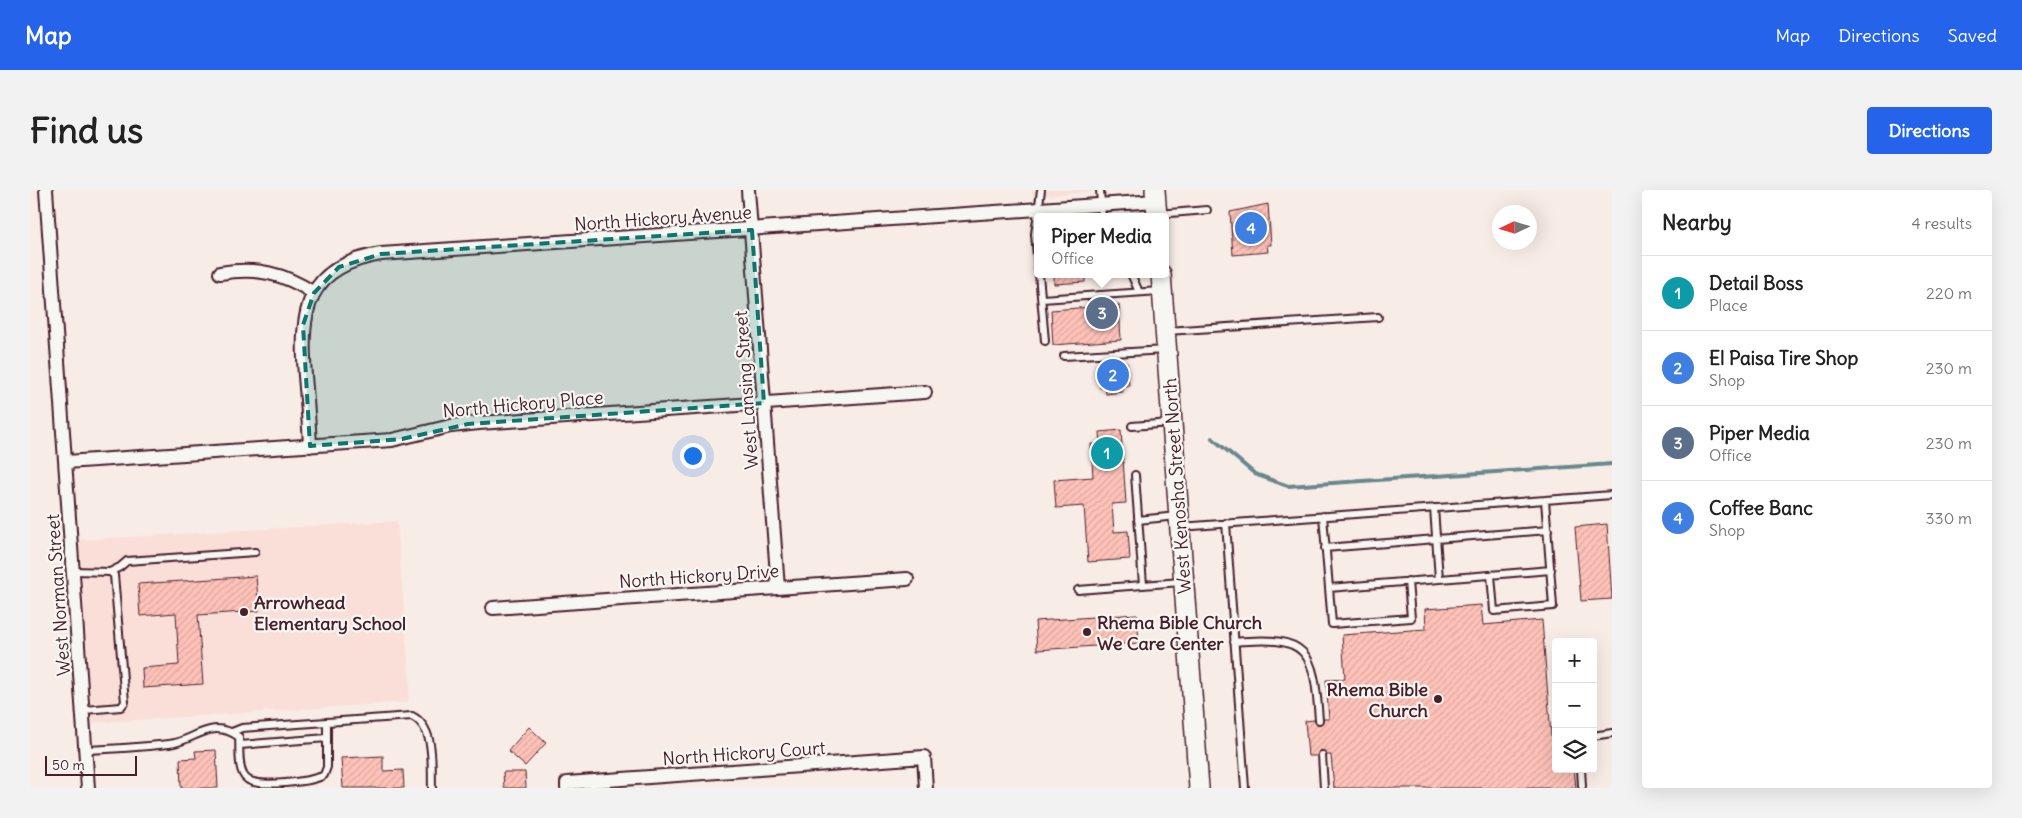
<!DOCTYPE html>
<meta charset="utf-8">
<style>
body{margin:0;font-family:Delius,sans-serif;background:#f2f2f2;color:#222}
.controls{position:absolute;right:15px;bottom:15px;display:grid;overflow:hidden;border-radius:5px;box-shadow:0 5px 20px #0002}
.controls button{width:45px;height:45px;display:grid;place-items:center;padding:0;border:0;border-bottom:1px solid #e0e0e0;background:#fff;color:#222;font:25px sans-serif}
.compass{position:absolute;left:1462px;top:15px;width:45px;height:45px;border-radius:50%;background:#fff;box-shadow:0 5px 20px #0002;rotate:266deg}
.scale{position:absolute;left:15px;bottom:12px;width:92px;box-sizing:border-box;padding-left:5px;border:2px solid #4a1f2b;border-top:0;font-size:14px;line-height:18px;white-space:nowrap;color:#4a1f2b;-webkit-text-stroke:4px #f6f6f2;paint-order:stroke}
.you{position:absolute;left:662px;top:265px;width:18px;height:18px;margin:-12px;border:4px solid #fff;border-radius:50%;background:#1a73e8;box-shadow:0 0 0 8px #1a73e833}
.badge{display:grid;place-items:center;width:32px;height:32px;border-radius:50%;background:#2563eb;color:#fff;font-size:16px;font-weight:700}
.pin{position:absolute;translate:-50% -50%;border:2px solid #fff;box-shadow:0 1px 5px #0006}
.popup{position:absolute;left:1004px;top:23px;width:135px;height:65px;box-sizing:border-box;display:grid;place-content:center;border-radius:5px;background:#fff;filter:drop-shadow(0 1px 4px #0005);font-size:16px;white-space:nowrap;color:#767676}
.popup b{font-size:19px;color:#222}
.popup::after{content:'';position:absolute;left:50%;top:100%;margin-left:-10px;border:10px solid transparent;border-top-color:#fff}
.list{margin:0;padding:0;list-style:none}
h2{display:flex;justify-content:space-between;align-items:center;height:65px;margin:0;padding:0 20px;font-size:21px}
h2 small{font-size:16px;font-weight:400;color:#767676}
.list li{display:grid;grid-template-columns:32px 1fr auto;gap:15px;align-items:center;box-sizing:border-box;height:75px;padding:0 20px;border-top:1px solid #e0e0e0}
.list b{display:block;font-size:19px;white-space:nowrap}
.list p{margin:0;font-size:16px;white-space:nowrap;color:#767676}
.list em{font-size:16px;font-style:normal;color:#767676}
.icon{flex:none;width:28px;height:28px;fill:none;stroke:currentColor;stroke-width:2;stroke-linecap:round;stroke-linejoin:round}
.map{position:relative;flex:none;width:1582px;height:598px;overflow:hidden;border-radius:5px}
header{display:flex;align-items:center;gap:30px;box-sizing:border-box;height:70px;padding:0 25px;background:#2563eb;color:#fff}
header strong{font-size:24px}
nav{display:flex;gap:28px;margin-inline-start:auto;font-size:18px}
.intro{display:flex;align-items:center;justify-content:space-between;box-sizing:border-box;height:120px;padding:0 30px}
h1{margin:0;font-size:35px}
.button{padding:12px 22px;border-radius:5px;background:#2563eb;color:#fff;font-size:18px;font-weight:700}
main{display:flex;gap:30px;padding:0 30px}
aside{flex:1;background:#fff;border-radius:5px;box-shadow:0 5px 20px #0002}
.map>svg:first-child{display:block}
.built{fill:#fadfd8}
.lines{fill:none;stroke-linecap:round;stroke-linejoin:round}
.stream{stroke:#67878f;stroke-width:4}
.building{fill:url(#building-hatch);stroke:#4a1f2b}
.service-casing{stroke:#4a1f2b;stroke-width:10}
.minor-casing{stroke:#4a1f2b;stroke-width:16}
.primary-casing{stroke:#4a1f2b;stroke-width:22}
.service{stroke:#f6f6f2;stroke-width:6}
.minor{stroke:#f6f6f2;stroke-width:12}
.primary{stroke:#f6f6f2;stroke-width:19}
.marked{fill:#0f766e;fill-opacity:0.2;stroke:#0f766e;stroke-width:4;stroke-dasharray:10 6;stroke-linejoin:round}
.poi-dot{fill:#4a1f2b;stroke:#f6f6f2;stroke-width:2}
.labels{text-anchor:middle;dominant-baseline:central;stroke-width:4.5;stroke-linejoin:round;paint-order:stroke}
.street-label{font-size:18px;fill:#4a1f2b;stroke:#f6f6f2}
.poi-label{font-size:18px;font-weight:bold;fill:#4a1f2b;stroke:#f6f6f2;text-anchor:start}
</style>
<header>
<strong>Map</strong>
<nav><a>Map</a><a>Directions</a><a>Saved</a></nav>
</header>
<div class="intro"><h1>Find us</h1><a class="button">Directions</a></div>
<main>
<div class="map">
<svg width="1582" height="598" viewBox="0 0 1582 598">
<defs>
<pattern id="building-hatch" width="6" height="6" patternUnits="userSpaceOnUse" patternTransform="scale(1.25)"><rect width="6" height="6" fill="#fec2b8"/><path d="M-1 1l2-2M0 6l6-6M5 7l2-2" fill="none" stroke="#dba69e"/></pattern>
</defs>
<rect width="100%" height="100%" fill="#f8ece6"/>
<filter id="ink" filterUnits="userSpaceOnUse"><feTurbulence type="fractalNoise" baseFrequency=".02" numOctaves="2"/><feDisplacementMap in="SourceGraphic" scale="10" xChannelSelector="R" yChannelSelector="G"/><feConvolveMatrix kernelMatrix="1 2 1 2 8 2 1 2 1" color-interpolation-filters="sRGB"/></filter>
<g filter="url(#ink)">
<path class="built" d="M1002,0H1078L1003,7Z
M367,331L380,495L378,512L62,533L49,350Z"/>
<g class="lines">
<path class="stream" d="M1182,248L1225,284L1258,296L1582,274"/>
</g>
<path class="building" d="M1238,14L1241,55H1237L1238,62L1203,65L1200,22Z
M1024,84H1055V92L1024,94Z
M1089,115L1091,150L1023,155L1021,120Z
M1097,173L1099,196H1092L1093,202L1076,204L1075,197L1070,198L1068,175Z
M1091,240L1096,313L1082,314L1084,342L1098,341L1100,369L1058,372L1054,316L1026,318L1024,290L1063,287L1061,254H1071L1070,242Z
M1577,334L1582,409L1551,411L1545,337Z
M226,386L229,421L168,425L173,494L113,498L112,478L149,475L146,423L110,426L108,394Z
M1451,415L1453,435L1512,430L1521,546L1526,545V579H1544L1546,598H1304L1301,565H1297L1291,560L1287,566H1278L1275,531L1284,530L1289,535L1294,529H1299L1296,490L1315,489L1312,445L1396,439L1395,419Z
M1107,424L1109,453L1007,460L1005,431Z
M499,537L516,553L495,576L478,561Z
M186,560L188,598H151L150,569L166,568L165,561Z
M353,566V581L373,580L374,598H313L311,568Z
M473,582H495L496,598H474Z"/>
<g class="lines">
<defs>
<path id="service" d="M1070,0L1072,27
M1128,24L1177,20
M1008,77L1005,44L1011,0
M1009,84L1015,151
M1101,84L1109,102
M1012,109L1130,101
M1137,141L1348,127
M1034,166L1135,160
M1102,236L1141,233
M1105,285L1113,395
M1404,318L1409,389
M1293,326L1302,434L1381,428L1378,391
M1108,330L1147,326
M1196,333L1215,598
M1150,337L1582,305
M1295,358L1518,340
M44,381L80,382L84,385L95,512L91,517L54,520
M80,382L90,377L97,371L225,362
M1461,385L1464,421L1523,416L1515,310
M1299,398L1521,380
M1048,400L1151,392
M1204,452C1279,445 1284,460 1289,530
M202,542L212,538L297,532
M1563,546L1582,543
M210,555L297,548
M56,560C84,559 111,557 139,554C165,551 180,527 209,547C210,558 207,582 217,589C227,598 283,592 294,585L297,577V532L382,526C406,538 401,575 402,598
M1292,565L1294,598
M1551,579L1552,596"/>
<path id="minor" d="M16,0L58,598
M718,0L748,398
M190,83C227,77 253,83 284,103
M280,256C279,233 277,209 275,186C270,120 276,76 351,64L1126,11
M36,272L362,250L421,236L449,233L895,202
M463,418L877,389
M537,598V593L894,567L896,598"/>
<path id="primary" d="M1125,0L1127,27
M1131,84L1169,598"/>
</defs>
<use href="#service" class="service-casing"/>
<use href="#minor" class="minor-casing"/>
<use href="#primary" class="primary-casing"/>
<use href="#service" class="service"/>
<use href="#minor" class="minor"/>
<use href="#primary" class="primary"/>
</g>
</g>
<path class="marked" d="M722,40L734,213L438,234L372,249L280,256L273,135L284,103L309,77L351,64Z"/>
<g class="poi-dot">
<circle cx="214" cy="422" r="5"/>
<circle cx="1057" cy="442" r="5"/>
<circle cx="1408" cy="509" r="5"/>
</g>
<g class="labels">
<g class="street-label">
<text transform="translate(633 28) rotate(-4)">North Hickory Avenue</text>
<text transform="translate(716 200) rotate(-94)">West Lansing Street</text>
<text transform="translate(493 214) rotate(-5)">North Hickory Place</text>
<text transform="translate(1147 296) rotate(-94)">West Kenosha Street North</text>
<text transform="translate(669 386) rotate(-4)">North Hickory Drive</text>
<text transform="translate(28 405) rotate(-94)">West Norman Street</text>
<text transform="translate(714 563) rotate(-4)">North Hickory Court</text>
</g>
<g class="poi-label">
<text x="224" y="412">Arrowhead<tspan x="224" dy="21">Elementary School</tspan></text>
<text x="1067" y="432">Rhema Bible Church<tspan x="1067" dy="21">We Care Center</tspan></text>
<text x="1398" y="499" text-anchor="end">Rhema Bible<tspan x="1398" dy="21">Church</tspan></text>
</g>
</g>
</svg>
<div class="controls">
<button>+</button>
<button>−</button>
<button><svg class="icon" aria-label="layers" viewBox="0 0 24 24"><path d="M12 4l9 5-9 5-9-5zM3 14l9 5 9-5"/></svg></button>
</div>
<svg class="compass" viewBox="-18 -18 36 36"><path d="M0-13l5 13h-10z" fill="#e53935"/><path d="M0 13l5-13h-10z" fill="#767676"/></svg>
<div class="scale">50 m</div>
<div class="you"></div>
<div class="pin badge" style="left:1077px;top:263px;background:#0f9aa8">1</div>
<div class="pin badge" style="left:1083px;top:185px;background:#3f7fe0">2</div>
<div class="pin badge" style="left:1072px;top:123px;background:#5c6f8a">3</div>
<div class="popup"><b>Piper Media</b>Office</div>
<div class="pin badge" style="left:1221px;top:38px;background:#3f7fe0">4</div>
</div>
<aside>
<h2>Nearby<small>4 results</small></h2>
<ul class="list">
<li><span class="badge" style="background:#0f9aa8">1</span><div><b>Detail Boss</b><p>Place</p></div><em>220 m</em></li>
<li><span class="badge" style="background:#3f7fe0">2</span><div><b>El Paisa Tire Shop</b><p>Shop</p></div><em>230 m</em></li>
<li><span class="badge" style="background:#5c6f8a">3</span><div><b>Piper Media</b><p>Office</p></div><em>230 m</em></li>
<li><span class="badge" style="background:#3f7fe0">4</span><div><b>Coffee Banc</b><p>Shop</p></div><em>330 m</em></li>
</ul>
</aside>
</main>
